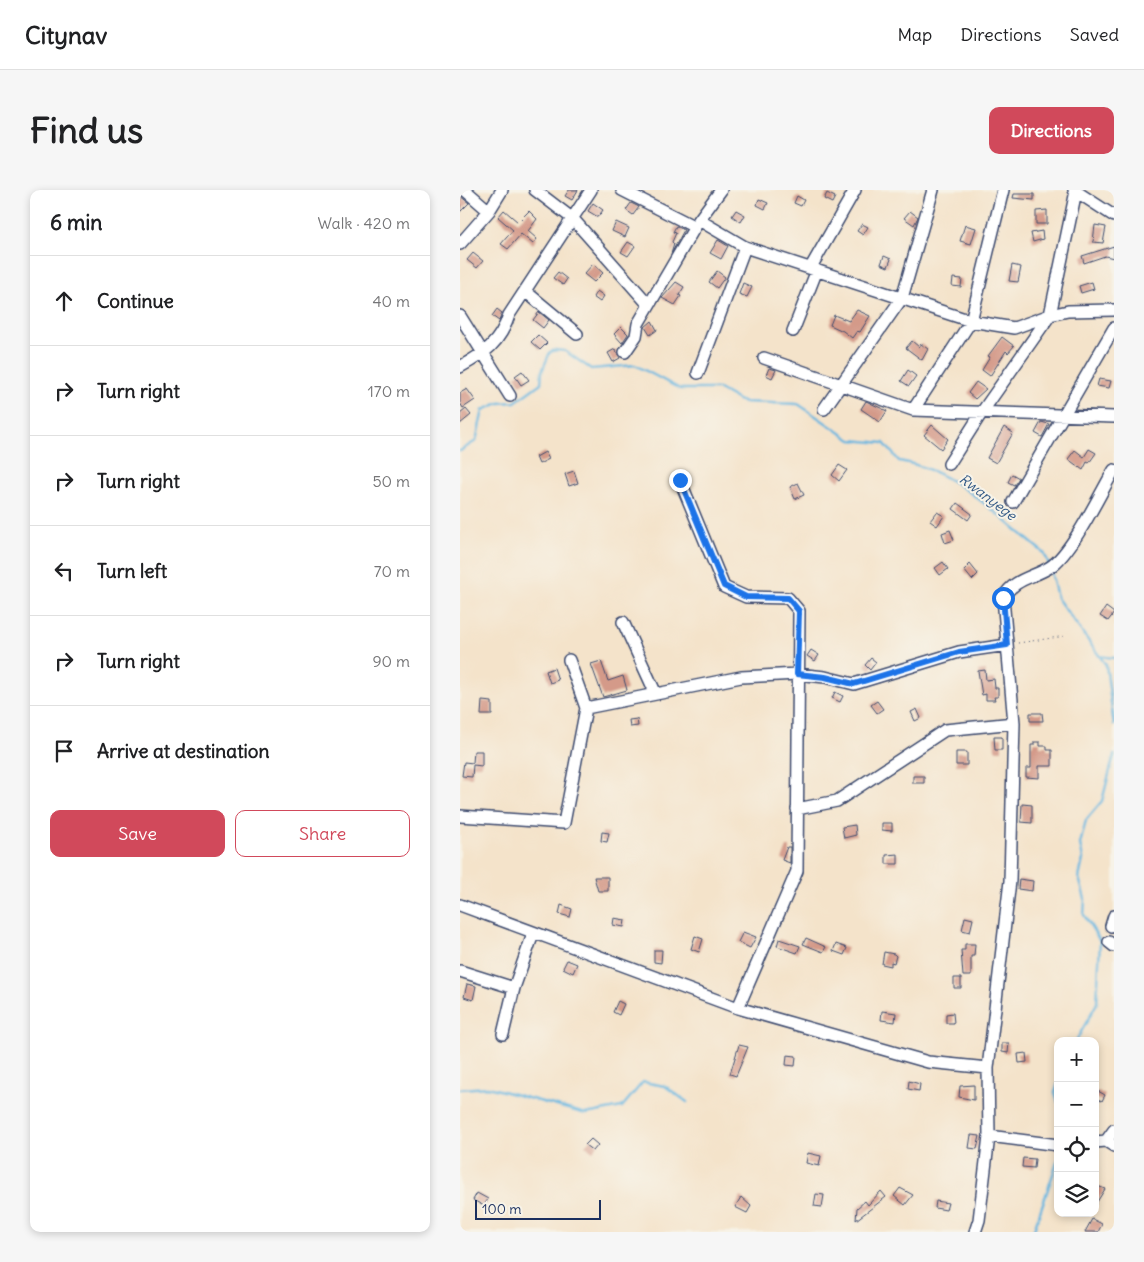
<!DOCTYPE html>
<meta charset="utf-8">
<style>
body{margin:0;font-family:Delius,sans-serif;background:#f6f6f6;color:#202124}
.controls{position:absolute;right:15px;bottom:15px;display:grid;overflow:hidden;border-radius:10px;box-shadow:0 2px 8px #0003}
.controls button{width:45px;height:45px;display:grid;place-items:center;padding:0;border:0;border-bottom:1px solid #e0e0e0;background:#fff;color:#202124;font:25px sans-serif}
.scale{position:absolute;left:15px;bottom:12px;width:126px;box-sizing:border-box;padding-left:5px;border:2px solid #1b2f5e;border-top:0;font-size:14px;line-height:18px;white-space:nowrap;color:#1b2f5e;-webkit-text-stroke:4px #f7f3e8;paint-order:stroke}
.stop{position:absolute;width:15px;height:15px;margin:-11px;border:4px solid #1a73e8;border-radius:50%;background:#fff}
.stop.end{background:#1a73e8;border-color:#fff;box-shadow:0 1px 5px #0008}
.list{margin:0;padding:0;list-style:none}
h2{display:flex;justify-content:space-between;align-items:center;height:65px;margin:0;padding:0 20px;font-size:21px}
h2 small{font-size:16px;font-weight:400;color:#757577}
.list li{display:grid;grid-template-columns:32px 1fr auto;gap:15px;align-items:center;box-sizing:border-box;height:90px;padding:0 20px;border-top:1px solid #e0e0e0}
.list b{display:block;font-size:19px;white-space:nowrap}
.list em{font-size:16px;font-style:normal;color:#757577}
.actions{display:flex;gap:10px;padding:15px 20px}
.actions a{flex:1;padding:11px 0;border:1px solid #d1495b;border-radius:10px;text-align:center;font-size:18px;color:#d1495b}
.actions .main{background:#d1495b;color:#fff}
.icon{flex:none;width:28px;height:28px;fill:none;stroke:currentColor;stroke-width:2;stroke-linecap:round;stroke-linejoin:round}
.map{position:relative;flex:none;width:654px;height:1042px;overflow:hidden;border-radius:10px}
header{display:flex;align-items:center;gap:30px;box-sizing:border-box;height:70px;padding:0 25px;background:#fff;border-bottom:1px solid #e0e0e0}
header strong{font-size:24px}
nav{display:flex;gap:28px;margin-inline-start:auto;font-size:18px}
.intro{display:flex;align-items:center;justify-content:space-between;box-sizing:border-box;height:120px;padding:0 30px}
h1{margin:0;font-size:35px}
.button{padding:12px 22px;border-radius:10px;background:#d1495b;color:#fff;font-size:18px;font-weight:700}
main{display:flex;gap:30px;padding:0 30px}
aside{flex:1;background:#fff;border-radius:10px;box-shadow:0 2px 8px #0003}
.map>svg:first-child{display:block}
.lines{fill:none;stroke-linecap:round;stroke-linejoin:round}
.stream{stroke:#65b6e0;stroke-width:2.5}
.building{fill:#d49a89}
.minor-casing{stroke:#3c4a6e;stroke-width:14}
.path{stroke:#3c4a6e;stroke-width:1;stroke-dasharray:1 4;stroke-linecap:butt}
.minor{stroke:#fff;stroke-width:11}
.route{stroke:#1a73e8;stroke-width:6}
.labels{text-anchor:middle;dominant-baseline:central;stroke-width:4;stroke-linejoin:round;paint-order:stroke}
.water-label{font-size:14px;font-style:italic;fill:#315885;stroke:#f7f3e8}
</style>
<header>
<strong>Citynav</strong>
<nav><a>Map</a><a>Directions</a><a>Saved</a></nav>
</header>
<div class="intro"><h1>Find us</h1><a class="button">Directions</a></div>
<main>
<aside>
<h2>6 min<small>Walk · 420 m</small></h2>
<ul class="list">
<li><svg class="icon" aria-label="ahead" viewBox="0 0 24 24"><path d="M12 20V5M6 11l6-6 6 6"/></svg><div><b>Continue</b></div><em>40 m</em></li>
<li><svg class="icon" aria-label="right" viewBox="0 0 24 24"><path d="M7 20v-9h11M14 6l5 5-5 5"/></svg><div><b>Turn right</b></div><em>170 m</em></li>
<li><svg class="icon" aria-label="right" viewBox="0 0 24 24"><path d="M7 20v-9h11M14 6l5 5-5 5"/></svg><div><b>Turn right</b></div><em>50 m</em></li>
<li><svg class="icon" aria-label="left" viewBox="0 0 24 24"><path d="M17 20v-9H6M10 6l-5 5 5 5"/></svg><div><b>Turn left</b></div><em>70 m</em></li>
<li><svg class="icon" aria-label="right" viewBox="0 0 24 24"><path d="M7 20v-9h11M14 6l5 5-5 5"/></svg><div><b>Turn right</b></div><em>90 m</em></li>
<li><svg class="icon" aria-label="arrive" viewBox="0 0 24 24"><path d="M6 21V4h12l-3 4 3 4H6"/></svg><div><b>Arrive at destination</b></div></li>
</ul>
<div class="actions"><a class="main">Save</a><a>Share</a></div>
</aside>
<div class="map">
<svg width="654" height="1042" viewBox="0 0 654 1042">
<rect width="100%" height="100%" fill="#f7f3e8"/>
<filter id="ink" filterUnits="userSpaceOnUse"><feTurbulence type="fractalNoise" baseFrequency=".02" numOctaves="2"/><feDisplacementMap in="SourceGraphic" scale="10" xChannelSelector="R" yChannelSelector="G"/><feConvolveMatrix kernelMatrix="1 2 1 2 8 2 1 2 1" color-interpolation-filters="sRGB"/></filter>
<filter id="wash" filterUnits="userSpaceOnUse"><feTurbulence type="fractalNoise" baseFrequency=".0096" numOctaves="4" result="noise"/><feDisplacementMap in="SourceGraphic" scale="20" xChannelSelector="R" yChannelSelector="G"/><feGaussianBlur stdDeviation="1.12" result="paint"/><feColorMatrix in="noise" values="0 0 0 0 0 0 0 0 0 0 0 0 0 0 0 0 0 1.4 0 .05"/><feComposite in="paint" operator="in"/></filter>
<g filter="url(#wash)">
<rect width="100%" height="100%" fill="#f4e3ca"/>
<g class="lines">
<path class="stream" d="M0,261L16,251L23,220L39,213L55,212L81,193L82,181L90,162L96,160L105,161L131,179L175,175L220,199H259L282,212L338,214L391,250L424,253L439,271C496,280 540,328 584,363L589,374
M591,381L597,408L646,475L654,535
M639,466L654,468
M616,851L637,813L640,751L624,725L625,709L619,688L623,669L620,654L626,630L642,611L654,565
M598,894L595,903L598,912
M0,899L28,897L126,924L162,917L183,892L205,896L227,912
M573,1042L598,970"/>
</g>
<g id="blocks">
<path class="building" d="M109,0H118L112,10L105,6Z
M367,3L375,7L372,13L364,9Z
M554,4H574V10L553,8Z
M0,6L9,13L0,22Z
M337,6L344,10L341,16L334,13Z
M299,9L308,13L305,19L297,15Z
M133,13L143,20L138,27L128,21Z
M171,13L179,17L173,25L166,20Z
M44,20L58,32L69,21L77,29L68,41L77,49L73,54L61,44L48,59L41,54L53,40L38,27Z
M276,20L285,25L281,32L272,26Z
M587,20V34H576V21Z
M450,21L458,27L454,35L444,28Z
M156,32L169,38L165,47L152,41Z
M402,34L408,37L403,45L397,41Z
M505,35L516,38L511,54L500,51Z
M635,35L646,37L643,53L633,52Z
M216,36L224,40L211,64L214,54L212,52L216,43L213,42Z
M582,41L583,49L573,52L571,43Z
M258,50L268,56L261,69L250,63Z
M168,52L175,56L168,66L161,62Z
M654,56V68L645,66L624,73L622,66Z
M13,63L23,71L17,78L7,70Z
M424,66L431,69L428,77L421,74Z
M133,74L143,83L134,92L124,84Z
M552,75L561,77L558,92L549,91Z
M257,81L265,87L257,98L249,92Z
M98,82L107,89L103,95L93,88Z
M493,88L502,89L501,97L492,96Z
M216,92L224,97L219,105L221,106L215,115L202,108Z
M632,92L634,99L621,103L619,96Z
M283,93L292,97L287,107L279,104Z
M137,101L144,106L140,112L133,107Z
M37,119L42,123L39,131L32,126Z
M397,120L410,126L400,142L397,141L392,148L383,141L370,135L374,125L389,131Z
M79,122L89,130L83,138L73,130Z
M192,131L197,140L190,145L185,137Z
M161,137L168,144L162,153L154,144Z
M78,145L87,153L80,160L71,152Z
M542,147L554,156L548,163L546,161L530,186L522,180L530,167L528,166Z
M452,151L459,157L461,154L468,159L462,170L446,158Z
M155,159L160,168L153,172L148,163Z
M309,178L316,180L312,188L306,185Z
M448,180L456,186L449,196L441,191Z
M62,181L69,190L61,195L55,186Z
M639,189L651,191L649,198L637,196Z
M516,192L526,199L515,209L508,203Z
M7,199L15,210L3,218L0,213V203Z
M406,211L427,221L420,232L401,219Z
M6,219L11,225L0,234V224Z
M581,232L589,234L582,247L575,243Z
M472,235L488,249L481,259L464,245Z
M544,237L553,243L536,273L527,268Z
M629,259L636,263L629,273L627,272L623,280L608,269L615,260L624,267Z
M85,262L89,269L79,274L76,267Z
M379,275L387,280L379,291L372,285Z
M114,281L118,293L109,296L105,284Z
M552,284L559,288L554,295L548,292Z
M338,293L344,305L335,309L330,297Z
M497,313L512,324L508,330L493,319Z
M477,322L484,326L477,336L470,331Z
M490,340L494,350L485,353L482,343Z
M483,372L488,379L480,385L475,378Z
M510,374L518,384L512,390L504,380Z
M646,417L654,423L648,431L640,426Z
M351,460L359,465L355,471L347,466Z
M411,468L416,472L410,480L405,475Z
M141,471L148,491L163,486L167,500L143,507L131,474Z
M94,478L98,490L90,493L86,481Z
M525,480L526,490L534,489L535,498H538V507H534L535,510H526V504L522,505L518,481Z
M375,502L383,506L380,512L372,508Z
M22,511L32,512V525H21Z
M417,511L423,519L417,523L411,515Z
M457,519L461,528L455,531L451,522Z
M570,523H582L583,531H570Z
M177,529L178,536L170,537L169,530Z
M534,547H542V560H535Z
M574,552H580V556H587V560H592V576H579V588L566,587V578H571V555H574Z
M14,561H22V576L13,575L12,587L2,586L4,572L13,573Z
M496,562H507V575H496Z
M453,586H464V593H453Z
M562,614L572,615V633L561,632Z
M422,633H432V641L422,640Z
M395,635L396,645L384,648L382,637Z
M142,642L149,643L147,652L141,651Z
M327,657H330V673L322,670Z
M438,664V674H426V665Z
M134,687H148V701H138Z
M559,689L573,691L572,701L558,699Z
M101,715L112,719L110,727L99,724Z
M505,727L513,729L510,742L502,740Z
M154,728L165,730L164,737L153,735Z
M283,742L296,747L290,758L278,752Z
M235,746L243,749L239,762L231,759Z
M346,748L366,757L363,762L343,754Z
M319,749L340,756L337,763L317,756Z
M376,754L387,758L384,765L373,761Z
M505,754H515L514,766H511V786H503L501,760H505Z
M194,760H202L201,773L194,772Z
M424,762L434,764L436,766L434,773L431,772V776L422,774Z
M107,770L117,774L113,783L103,778Z
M494,788H501V798H494Z
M7,794L16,796L13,810L4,807Z
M158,811L164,814L159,825L153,822Z
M422,821L436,823L435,832L421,830Z
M493,823L494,833H486V824Z
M542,853H549L548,863L542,862Z
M279,855L288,857L276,886L270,884Z
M566,863L567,872L559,873L558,864Z
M327,865L336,866L335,876L326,875Z
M449,891L460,894L459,901L448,899Z
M514,895V910L499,907L500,896Z
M638,901L645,905L642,911L635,908Z
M511,945L520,946L517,959L509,958Z
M131,949L138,955L133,961L125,955Z
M348,963L361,966L359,976L346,973Z
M563,968L575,969L574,978L562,977Z
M635,995L645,999L635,1015Z
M440,998L453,1005L445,1015L434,1006Z
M421,1001L426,1007L396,1030L397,1018L405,1011L408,1015Z
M17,1003L28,1009L24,1016L13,1010Z
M356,1004L364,1005L362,1017L354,1016Z
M281,1007L291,1016L287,1023L275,1017Z
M476,1011L488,1013L486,1020L475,1018Z
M632,1029L642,1034L638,1042H625Z"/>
</g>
</g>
<g filter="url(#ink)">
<use href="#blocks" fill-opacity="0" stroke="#3c4a6e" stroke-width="1"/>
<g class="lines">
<defs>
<path id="minor" d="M5,0L29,21
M75,0L113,29L189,115
M162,0L235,37
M614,0L654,26
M239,30L285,57L511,131L554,138L590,125L608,121L654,120
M0,54L29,21L42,0
M351,77L395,0
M65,101L117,144
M0,126L50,206
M333,141L357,80
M165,162L176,146L178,134L239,30L261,0
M304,168L453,220L654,227
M0,177C25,163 40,153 49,125L131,0
M238,183L285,57
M364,219L442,108L473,0
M453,220L511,131L543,0
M489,274L522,222L590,125L616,1
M220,290L264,397L286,407L328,408L339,421L337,681L278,818
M553,312L654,138
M163,432L196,504
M126,518L281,487L337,484L365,487L394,494L499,462L547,455
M337,619L377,611L485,540L554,533
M0,626L104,633L126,518L109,470
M0,715L278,818L468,872L528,878
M651,736L654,726
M649,752L654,756
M0,781L54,798
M43,844L54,798L73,744
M529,946L598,955
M646,951L654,940
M635,952L646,951L654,956
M515,1042L519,1030L529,946L528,878L550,691L554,533L543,408C554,388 573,388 590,377C612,363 640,304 654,280"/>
</defs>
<use href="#minor" class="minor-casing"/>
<path class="path" d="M558,453L606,446"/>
<use href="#minor" class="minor"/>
</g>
</g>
<g class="lines" filter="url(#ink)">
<path class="route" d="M220,290L264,396L286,407L328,408L339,421L337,484L365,487L394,494L499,462L547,455L543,408"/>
</g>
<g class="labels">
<g class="water-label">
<text transform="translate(528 307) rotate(37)">Rwanyege</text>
</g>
</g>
</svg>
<div class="controls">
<button>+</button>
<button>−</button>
<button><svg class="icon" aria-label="locate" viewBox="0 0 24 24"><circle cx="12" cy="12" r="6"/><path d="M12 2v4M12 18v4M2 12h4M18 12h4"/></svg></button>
<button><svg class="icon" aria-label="layers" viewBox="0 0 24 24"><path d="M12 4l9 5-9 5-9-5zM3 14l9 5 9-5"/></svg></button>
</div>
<div class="scale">100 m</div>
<div class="stop" style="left:543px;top:408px"></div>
<div class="stop end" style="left:220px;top:290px"></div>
</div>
</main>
